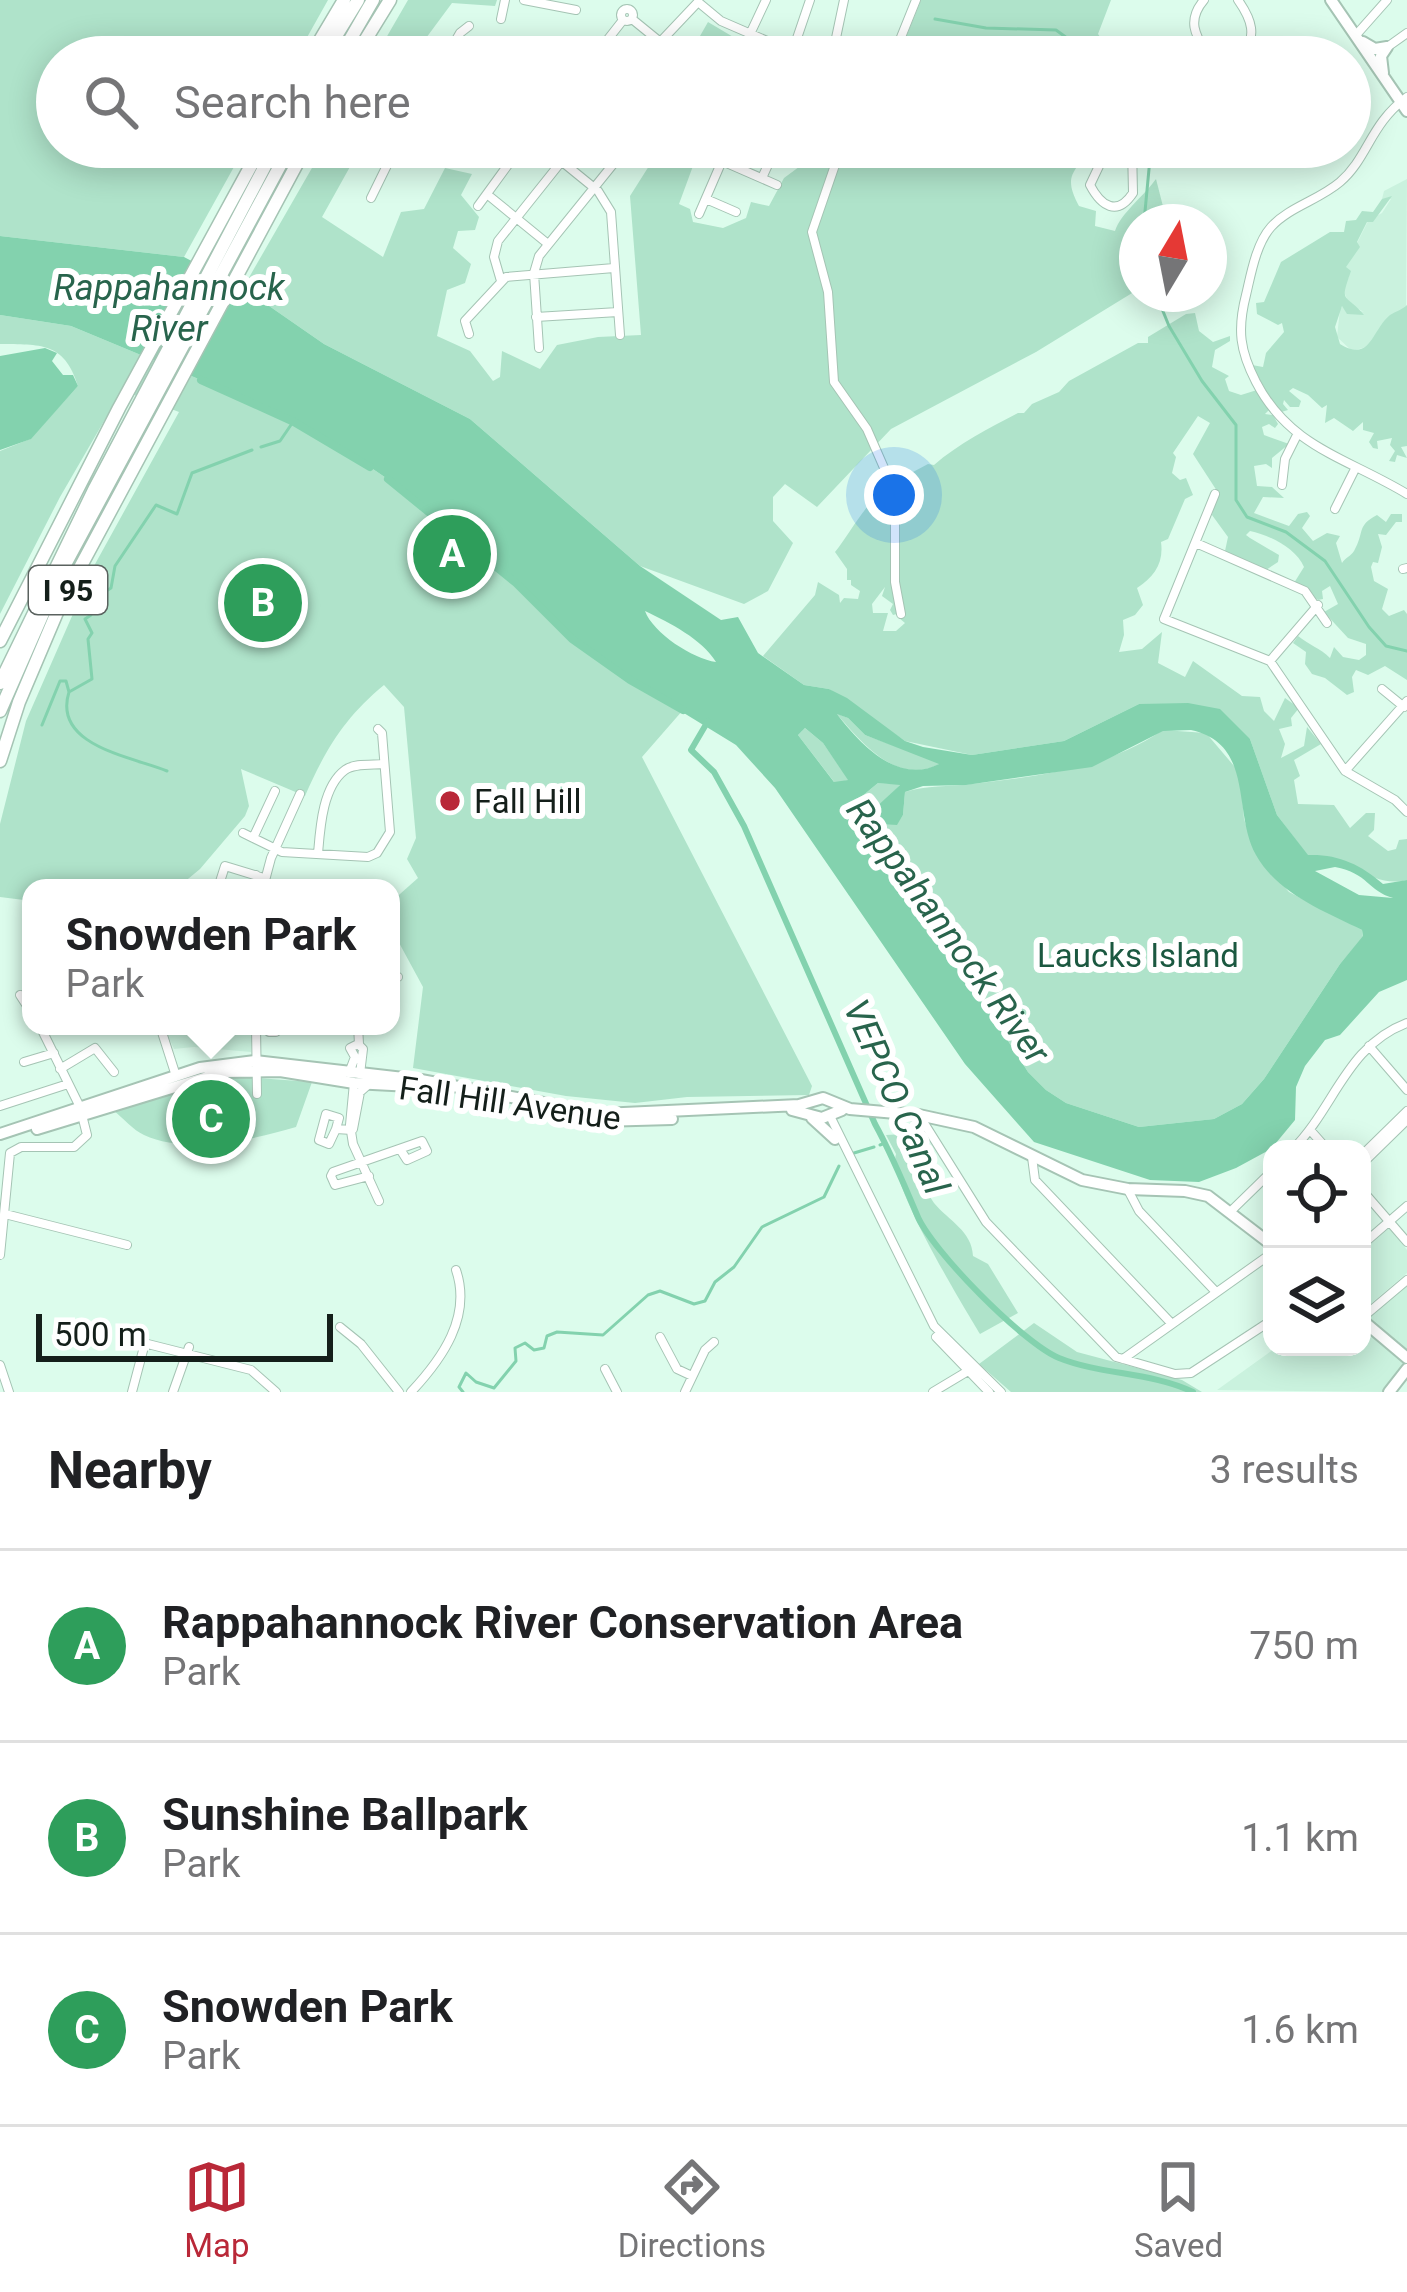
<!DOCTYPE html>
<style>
body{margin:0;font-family:Roboto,sans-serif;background:#f6f6f6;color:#202124}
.controls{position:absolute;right:36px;bottom:36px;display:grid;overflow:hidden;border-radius:24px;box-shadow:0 6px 30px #0003}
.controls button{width:108px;height:108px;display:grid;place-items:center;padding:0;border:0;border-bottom:3px solid #e0e0e0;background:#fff;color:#202124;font:60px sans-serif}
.compass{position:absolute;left:1119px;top:204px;width:108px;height:108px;border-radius:50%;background:#fff;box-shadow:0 6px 30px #0003;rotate:10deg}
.scale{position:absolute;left:36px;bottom:30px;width:297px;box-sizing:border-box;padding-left:12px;border:6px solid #141f1a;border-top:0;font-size:33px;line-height:42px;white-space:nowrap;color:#141f1a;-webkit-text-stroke:9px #fff;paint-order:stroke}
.you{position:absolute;left:894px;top:495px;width:42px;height:42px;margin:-30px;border:9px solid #fff;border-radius:50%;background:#1a73e8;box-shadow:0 0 0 18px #1a73e833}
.badge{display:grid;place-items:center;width:78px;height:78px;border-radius:50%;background:#b92838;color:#fff;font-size:39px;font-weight:700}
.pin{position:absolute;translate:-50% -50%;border:6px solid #fff;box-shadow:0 3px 12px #0006}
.popup{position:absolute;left:22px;top:879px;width:378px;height:156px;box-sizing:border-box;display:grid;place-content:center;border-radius:24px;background:#fff;filter:drop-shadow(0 3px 9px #0005);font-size:39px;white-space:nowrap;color:#757577}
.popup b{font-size:45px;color:#202124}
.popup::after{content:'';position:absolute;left:50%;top:100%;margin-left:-24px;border:24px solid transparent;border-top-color:#fff}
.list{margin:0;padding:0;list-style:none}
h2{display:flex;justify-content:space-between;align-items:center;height:156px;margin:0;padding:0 48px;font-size:51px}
h2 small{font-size:39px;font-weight:400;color:#757577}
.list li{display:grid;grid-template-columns:78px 1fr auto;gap:36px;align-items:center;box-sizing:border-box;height:192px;padding:0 48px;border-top:3px solid #e0e0e0}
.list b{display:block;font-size:45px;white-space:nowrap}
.list p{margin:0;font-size:39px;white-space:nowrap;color:#757577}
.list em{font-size:39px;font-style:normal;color:#757577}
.icon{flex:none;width:66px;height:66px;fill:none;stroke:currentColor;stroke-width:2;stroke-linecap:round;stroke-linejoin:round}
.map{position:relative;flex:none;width:1407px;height:1392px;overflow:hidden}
.search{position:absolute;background:#fff;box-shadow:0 6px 30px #0003;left:36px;right:36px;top:36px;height:132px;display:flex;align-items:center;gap:30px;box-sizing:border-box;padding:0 42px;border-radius:66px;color:#757577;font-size:45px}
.sheet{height:732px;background:#fff}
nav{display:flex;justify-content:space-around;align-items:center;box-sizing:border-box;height:168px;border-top:3px solid #e0e0e0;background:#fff;font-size:33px;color:#757577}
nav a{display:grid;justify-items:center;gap:6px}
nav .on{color:#b92838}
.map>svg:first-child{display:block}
.built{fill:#caf2de}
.green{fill:#afe3ca;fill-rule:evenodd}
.water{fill:#83d2ae;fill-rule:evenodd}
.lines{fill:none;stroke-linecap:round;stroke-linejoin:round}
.stream{stroke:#83d2ae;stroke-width:3}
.canal{stroke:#83d2ae;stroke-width:6}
.river{stroke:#83d2ae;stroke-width:8}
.minor-casing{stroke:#a5c4b4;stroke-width:10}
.major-casing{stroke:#a5c4b4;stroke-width:14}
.highway-casing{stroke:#a5c4b4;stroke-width:15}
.minor{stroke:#fff;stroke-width:8}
.major{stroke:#fff;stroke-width:10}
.highway{stroke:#fff;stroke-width:12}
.poi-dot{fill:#b92838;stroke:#fff;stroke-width:4.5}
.labels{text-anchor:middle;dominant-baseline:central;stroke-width:12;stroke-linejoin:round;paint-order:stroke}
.shield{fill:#fff;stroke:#5a625f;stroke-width:3}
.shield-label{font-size:30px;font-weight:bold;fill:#141f1a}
.poi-label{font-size:33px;fill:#141f1a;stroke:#fff;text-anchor:start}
.park-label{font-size:33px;fill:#1b5840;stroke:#fff}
.street-label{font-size:33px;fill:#141f1a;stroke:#fff}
.water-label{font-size:36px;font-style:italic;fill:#28644c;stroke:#fff}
</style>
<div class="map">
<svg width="1407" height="1392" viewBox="0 0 1407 1392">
<rect width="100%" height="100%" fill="#dcfcec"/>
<path class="built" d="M1407,179L1406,308L1385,323L1373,345L1352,351L1337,337L1340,309L1343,306L1364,312L1349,304L1345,294L1343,285L1349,277L1345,267L1368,221L1382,213L1391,199H1382L1384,191Z
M227,1026L252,1030L251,1052L194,1047L174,1049L164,1027Z
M1389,1228L1407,1250V1273L1362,1311V1252Z
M1407,1284V1353L1367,1320Z
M1362,1327L1407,1364L1385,1392L1217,1390L1277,1347H1362Z"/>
<path class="green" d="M0,0H328L296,57H57V147H245L184,257L0,236Z
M408,0H497L495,6L452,3L412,57H375Z
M921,0H1111L1098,34L1114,57H898Z
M708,22L740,41L734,57H688Z
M324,147H361L322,217L383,257L401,212L424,209L445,168L472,174L461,195L479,217L475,230L458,231L453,248L471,264L465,283L447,290L437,336L470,351L493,381L500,377L502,351L540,369L557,345L598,337L641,335L630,196L661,147H700L679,204L690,209L693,222L723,228L746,218L751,202L769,206L784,178L826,147H1092C1075,172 1062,175 1079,206L1096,211L1095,226L1115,231C1121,213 1143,197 1156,179L1167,222H1137V290L1036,352L891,429L817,507L785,484L773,497V521L793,543L768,591L744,604L640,566L470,419L324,344L243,288Z
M1392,196L1373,222H1367L1357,242L1360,247L1346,267L1351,271C1339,305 1345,292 1364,315L1347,314L1342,306L1335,327L1340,344C1371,363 1371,331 1390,315C1396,311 1402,310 1407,305V446L1401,447L1407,458L1397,455L1395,462L1389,461L1395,451L1390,445L1392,438L1377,441L1378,449L1373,448L1369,442L1374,433L1363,430V422L1353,431L1334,418L1325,423L1327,405L1322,408L1308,395L1293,388L1289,391L1301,401L1299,407H1290L1284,400L1283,404L1288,410L1278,413L1252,365L1263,367L1266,353L1284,332L1282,323L1278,325L1257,314L1256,303L1264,302L1281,262L1330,232H1344L1346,221L1356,220L1362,211L1373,212L1382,199Z
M1195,313L1199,331L1213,342L1230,336V341L1215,350L1212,367L1229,376L1225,379L1229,391L1241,395L1257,390L1269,410L1265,414L1273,415L1278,424L1275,428L1269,424L1262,427L1264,435L1289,444L1272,458V468L1266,464L1254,466L1257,486L1272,487L1284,498L1263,497L1254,513L1289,526L1298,514L1307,512L1310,516L1302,528L1313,541L1327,533L1340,536L1336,543L1342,563C1345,558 1351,556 1354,551C1365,532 1356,526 1377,515L1386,522L1391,514H1402V522H1396L1386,535L1378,534L1382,547L1378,563L1373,562L1371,567L1374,581L1388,589L1382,609L1389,616L1404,610L1407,614V680L1385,666L1368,675L1356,670L1352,677L1354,692L1347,695L1325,678L1312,674L1305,664L1306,652L1293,643L1298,636C1309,645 1320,648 1330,658L1334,647L1343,657L1359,660L1366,655V644L1348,638L1324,612L1338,604L1330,586L1322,591L1323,599L1318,600L1294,583L1304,567C1296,548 1269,535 1250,531L1246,535L1250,538L1279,555L1278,562L1266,570L1225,551L1228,537L1212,515L1217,491L1193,454L1210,423L1198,416L1173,453L1176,457L1172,473L1180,480L1186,478L1193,495L1185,499L1168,539L1161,542C1164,563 1154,577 1137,588L1143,605L1135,615L1123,620L1124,635L1119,652L1142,649L1162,632L1158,663L1185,677L1193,661L1242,696L1260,697L1264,711L1274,721L1285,698L1299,708L1291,718L1292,726L1279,729L1285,744L1281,758L1304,746L1307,727L1321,744L1294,760L1300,776L1294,780L1298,804L1334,805L1350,828L1366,813H1375L1374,830L1368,836L1388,851L1396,849L1399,840L1407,839V880C1370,889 1349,854 1308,856L1277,815L1250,739L1139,704L1064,741L972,755L905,741L829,689L804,685L763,656L815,595L818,582L839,595L840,603L844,598L858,599L860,591L851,585V580H847V569L835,552C849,535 866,502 883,492V488L928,464L934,465C958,444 989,428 1018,413H1024L1032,404L1059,392L1069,381L1138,343H1148V337L1186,314ZM885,587L882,596L893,604L890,610L893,615L901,613L899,618L905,623L896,631H883L888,613H873L872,604Z
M0,315L71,326L201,380L348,452L411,495L516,583L572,639L630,680L683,710L642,757L812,1086L809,1095L687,1097L635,1103L566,1096L413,1068L423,987L391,928V902L418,878L407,859L416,838L404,707L384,685C345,717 325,750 305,796L241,769L249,806L245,816L200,869L177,888H31V914L24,900L0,897V824L26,721L94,566L179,412L122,390L60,497L0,614V451L30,439L78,386C64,341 40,345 0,344Z
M836,713L848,718L865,735L941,763C898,788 861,742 836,713Z
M805,728L823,743L849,780L835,783L798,735Z
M1163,730L1206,733L1240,773L1244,819L1256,854L1289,892L1362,930L1363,937L1340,964L1264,1079L1242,1104L1214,1119L1139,1127L1066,1103L1046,1090L1028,1072L974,988L949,959L875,834L881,824H897L903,815L905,792C927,785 948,787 971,784C1035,777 1108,768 1163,730Z
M878,783L901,784L873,811L864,808L861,797Z
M244,1077L312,1082L296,1127C252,1140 188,1155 144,1135C133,1130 123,1118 114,1111L203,1082Z
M904,1134L912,1138V1151L925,1167C926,1180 925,1191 934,1203C949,1221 972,1231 973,1256L988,1264L1018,1313L980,1334C962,1304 887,1181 896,1154L886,1135Z
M1034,1323L1077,1352L1182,1380L1202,1392H1011L979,1364Z"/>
<path class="water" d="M0,236L184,257L243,288L324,344L470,419L640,566L721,620L738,617L758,653L804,685L829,689L847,698L905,741L923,747L972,755L1064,741L1139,704L1188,703L1220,709L1250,739L1277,815L1308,855C1338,854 1360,864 1383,884L1407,880V980L1379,992L1340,1035L1325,1040L1305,1066L1296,1087L1295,1120L1271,1149L1236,1168L1199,1182L1150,1180L1034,1142L965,1064L775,788L736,745L630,680L572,639L515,583L411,495L348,452L201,380L71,326L0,315ZM645,611C670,623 702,639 716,662C693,659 653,633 645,611ZM837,714L848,718L865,735L939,764C898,785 860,744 837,714ZM805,728L823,743L848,780L834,782L798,735ZM1191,730C1255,744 1232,812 1256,855C1278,894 1324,911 1362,930L1363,936L1340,964L1264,1079L1242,1104L1214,1119L1139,1127L1066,1103L1046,1090L1028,1072L974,988L949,959L876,835L881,824L897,825L903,815L905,792L923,786L966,785L1092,767L1163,731ZM878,783L900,785L873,810L865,808L861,797ZM1335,867C1368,873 1368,891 1393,898L1359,895L1315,871Z
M45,348L57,353L52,361L63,375H73L78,386L31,439L0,450V356Z"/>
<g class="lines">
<path class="stream" d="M935,19L986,28L1056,30L1093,57
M1144,222L1151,148
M1156,294L1169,326L1202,381L1236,425V500L1247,517L1286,532L1325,561L1369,627L1386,646L1407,651
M261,447L280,441L295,419
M69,692C52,746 133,757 167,771
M42,725L60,681H66L69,692L92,679L88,639L92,633L85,619L91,615L95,598L111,588L115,566L156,505L177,514L192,473L252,450
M880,1145L885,1143
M854,1153L874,1147
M463,1392L459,1387L466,1373L476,1382L494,1388L516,1361L515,1348L525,1343L534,1350L544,1348L547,1336L557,1332L603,1335L648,1295L660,1291L694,1304L705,1301L715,1282L734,1267L762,1227L824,1197L839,1166"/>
<path class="canal" d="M708,721L691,750L714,772L744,826L875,1124C891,1153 904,1184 917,1215C931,1250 1024,1344 1059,1358C1101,1375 1152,1372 1193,1392"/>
<path class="river" d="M201,380L294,422L370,467
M388,479L516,583L572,639L630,680L683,710"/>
<defs>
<path id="minor" d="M524,0L576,10
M1204,0C1186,21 1196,36 1208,57
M1238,0C1252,20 1257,35 1243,57
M698,2L721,21L804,57
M621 15a6 6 0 1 1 12 0a6 6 0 1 1-12 0Z
M501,19L505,0
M632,19L659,41
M751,32L766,0
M1356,35L1387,0
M1386,48L1407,33
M793,50L810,0
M446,57L460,33L469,26
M594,57L623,20
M646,57L698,2
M767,57L773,42
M832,57L844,0
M893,57L916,0
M1407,97C1370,124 1368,158 1340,182C1319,200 1289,207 1271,227C1256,244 1251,274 1246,295C1237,330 1240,351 1256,382C1290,448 1348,458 1407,494
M544,147L598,191L611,212L620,335
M855,147L835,165L812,232L828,292L834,382L867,429L895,493V582L901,614
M1108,147L1090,185C1101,206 1117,217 1133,193L1132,147
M722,161L777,185
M762,178L776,147
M488,195L548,244
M371,198L396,147
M706,199L736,212
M478,206L521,147
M699,214L728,147
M501,281L494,257L498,241L573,147
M536,317L618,312
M469,334L465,321L506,277L614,268
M539,348L534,273L539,256L627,147
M1282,485L1285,459L1297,435
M1215,494L1164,619L1270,661L1345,771L1395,800L1407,812
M1335,509L1356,467
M1196,543L1305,591L1327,623
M1403,569L1407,568
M1270,661L1318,605
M1382,689L1404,707
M1345,771L1407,701
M243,833L282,852L368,857L377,853L390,832L382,733L378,729
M253,838L275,791
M318,854C320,830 322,787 345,770C354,763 372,765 384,764
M218,888L225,866L264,878
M254,888L256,875
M263,888L271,858L300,794
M391,977H398
M20,995L31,1012
M160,1026L176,1076
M256,1026L257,1094
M267,1026L269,1032H276L282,1026
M358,1026L359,1044
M358,1044L363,1049L360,1074
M1369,1046L1407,1090
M24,1062L54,1053
M60,1069L95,1048L114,1072
M349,1073L355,1057L350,1048L358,1044
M354,1083L350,1125L353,1144L379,1201
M0,1106L68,1084
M919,1115L986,1222L1116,1357L1175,1374L1191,1373L1272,1320
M830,1116L934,1326L1001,1392
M336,1129L339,1118L326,1114L319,1140L329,1144L336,1129L352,1130
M353,1129L360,1092L369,1084
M1311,1131L1327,1149
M1293,1149C1335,1107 1346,1046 1407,1023
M1362,1155L1407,1111
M1032,1157L1035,1180L1171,1323
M1362,1164L1407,1120
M369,1176L335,1185L331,1176L333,1172L422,1141L427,1151L407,1160L400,1149
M1128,1190L1139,1211L1216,1292
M1362,1190L1407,1242
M1231,1211L1272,1171
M5,1214L127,1245
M1362,1245L1407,1206
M0,1255L10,1153L21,1147H74L87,1135L80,1107L40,1026
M1362,1318L1407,1280
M340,1327L361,1344L399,1392
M660,1337L677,1369L692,1376
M936,1337L989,1392
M124,1338L251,1370L276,1392
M1123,1359L1272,1253
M0,1365L9,1392
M605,1369L617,1392
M132,1392L145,1343
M173,1392L189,1347
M411,1392C442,1359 472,1317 456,1270
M685,1392L705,1350L714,1342
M933,1392L968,1371"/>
<path id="major" d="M1331,0L1407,111
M1363,42L1375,49L1387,47L1381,56L1383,73
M792,1110L822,1118L842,1110
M812,1118L835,1139
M600,1121L672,1119
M37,1129L224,1072L280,1071L354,1083L411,1086
M0,1134L200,1068L255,1061L421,1080L602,1114L799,1105L823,1098L850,1109L919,1115L974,1127L1082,1180L1128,1189L1185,1191L1208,1196L1272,1245
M1362,1320L1407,1358
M1389,1392L1407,1369"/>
<path id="highway" d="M310,57L344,0
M323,57L358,0
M340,57L373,0
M355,57L390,0
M0,641L119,408L261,147
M0,683L95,488L275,147
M0,711L61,572L290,147
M0,761L19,702L61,603L306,147"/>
</defs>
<use href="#minor" class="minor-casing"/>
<use href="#major" class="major-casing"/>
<use href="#highway" class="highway-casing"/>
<use href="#minor" class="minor"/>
<use href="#major" class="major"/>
<use href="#highway" class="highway"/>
</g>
<circle class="poi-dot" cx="450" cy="801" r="12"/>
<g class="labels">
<rect class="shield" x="29" y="566" width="78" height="48" rx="9"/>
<g class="shield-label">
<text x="68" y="590">I 95</text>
</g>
<g class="poi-label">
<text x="474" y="801">Fall Hill</text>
</g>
<g class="park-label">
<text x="1138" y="955">Laucks Island</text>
</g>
<g class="street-label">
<text transform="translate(510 1103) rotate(8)">Fall Hill Avenue</text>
</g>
<g class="water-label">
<text x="169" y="288">Rappahannock<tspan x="169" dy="41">River</tspan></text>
<text transform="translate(948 931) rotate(54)">Rappahannock River</text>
<text transform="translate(896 1097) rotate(66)">VEPCO Canal</text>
</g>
</g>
</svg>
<div class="controls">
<button><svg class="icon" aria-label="locate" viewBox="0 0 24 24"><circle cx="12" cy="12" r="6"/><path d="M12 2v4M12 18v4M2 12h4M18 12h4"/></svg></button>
<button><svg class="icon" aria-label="layers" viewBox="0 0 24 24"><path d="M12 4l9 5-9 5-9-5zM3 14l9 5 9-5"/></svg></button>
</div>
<svg class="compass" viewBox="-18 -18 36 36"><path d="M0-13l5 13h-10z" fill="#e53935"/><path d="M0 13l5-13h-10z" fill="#757577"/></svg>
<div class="scale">500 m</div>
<div class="you"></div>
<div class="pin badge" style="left:452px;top:554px;background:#2e9e5b">A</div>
<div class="pin badge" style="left:263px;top:603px;background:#2e9e5b">B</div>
<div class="pin badge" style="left:211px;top:1119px;background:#2e9e5b">C</div>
<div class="popup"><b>Snowden Park</b>Park</div>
<div class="search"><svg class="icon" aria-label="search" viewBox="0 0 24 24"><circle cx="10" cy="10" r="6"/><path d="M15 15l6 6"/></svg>Search here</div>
</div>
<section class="sheet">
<h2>Nearby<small>3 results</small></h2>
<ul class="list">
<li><span class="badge" style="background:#2e9e5b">A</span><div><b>Rappahannock River Conservation Area</b><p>Park</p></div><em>750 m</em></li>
<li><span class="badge" style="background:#2e9e5b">B</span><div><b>Sunshine Ballpark</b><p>Park</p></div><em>1.1 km</em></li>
<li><span class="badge" style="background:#2e9e5b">C</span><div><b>Snowden Park</b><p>Park</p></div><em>1.6 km</em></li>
</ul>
</section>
<nav>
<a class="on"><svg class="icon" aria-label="map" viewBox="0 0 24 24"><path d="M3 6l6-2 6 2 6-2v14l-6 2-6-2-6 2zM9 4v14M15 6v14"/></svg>Map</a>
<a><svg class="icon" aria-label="directions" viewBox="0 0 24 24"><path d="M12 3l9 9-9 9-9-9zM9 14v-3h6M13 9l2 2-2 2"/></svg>Directions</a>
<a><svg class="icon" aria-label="saved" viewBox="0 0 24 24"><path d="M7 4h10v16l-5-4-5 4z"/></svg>Saved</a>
</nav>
